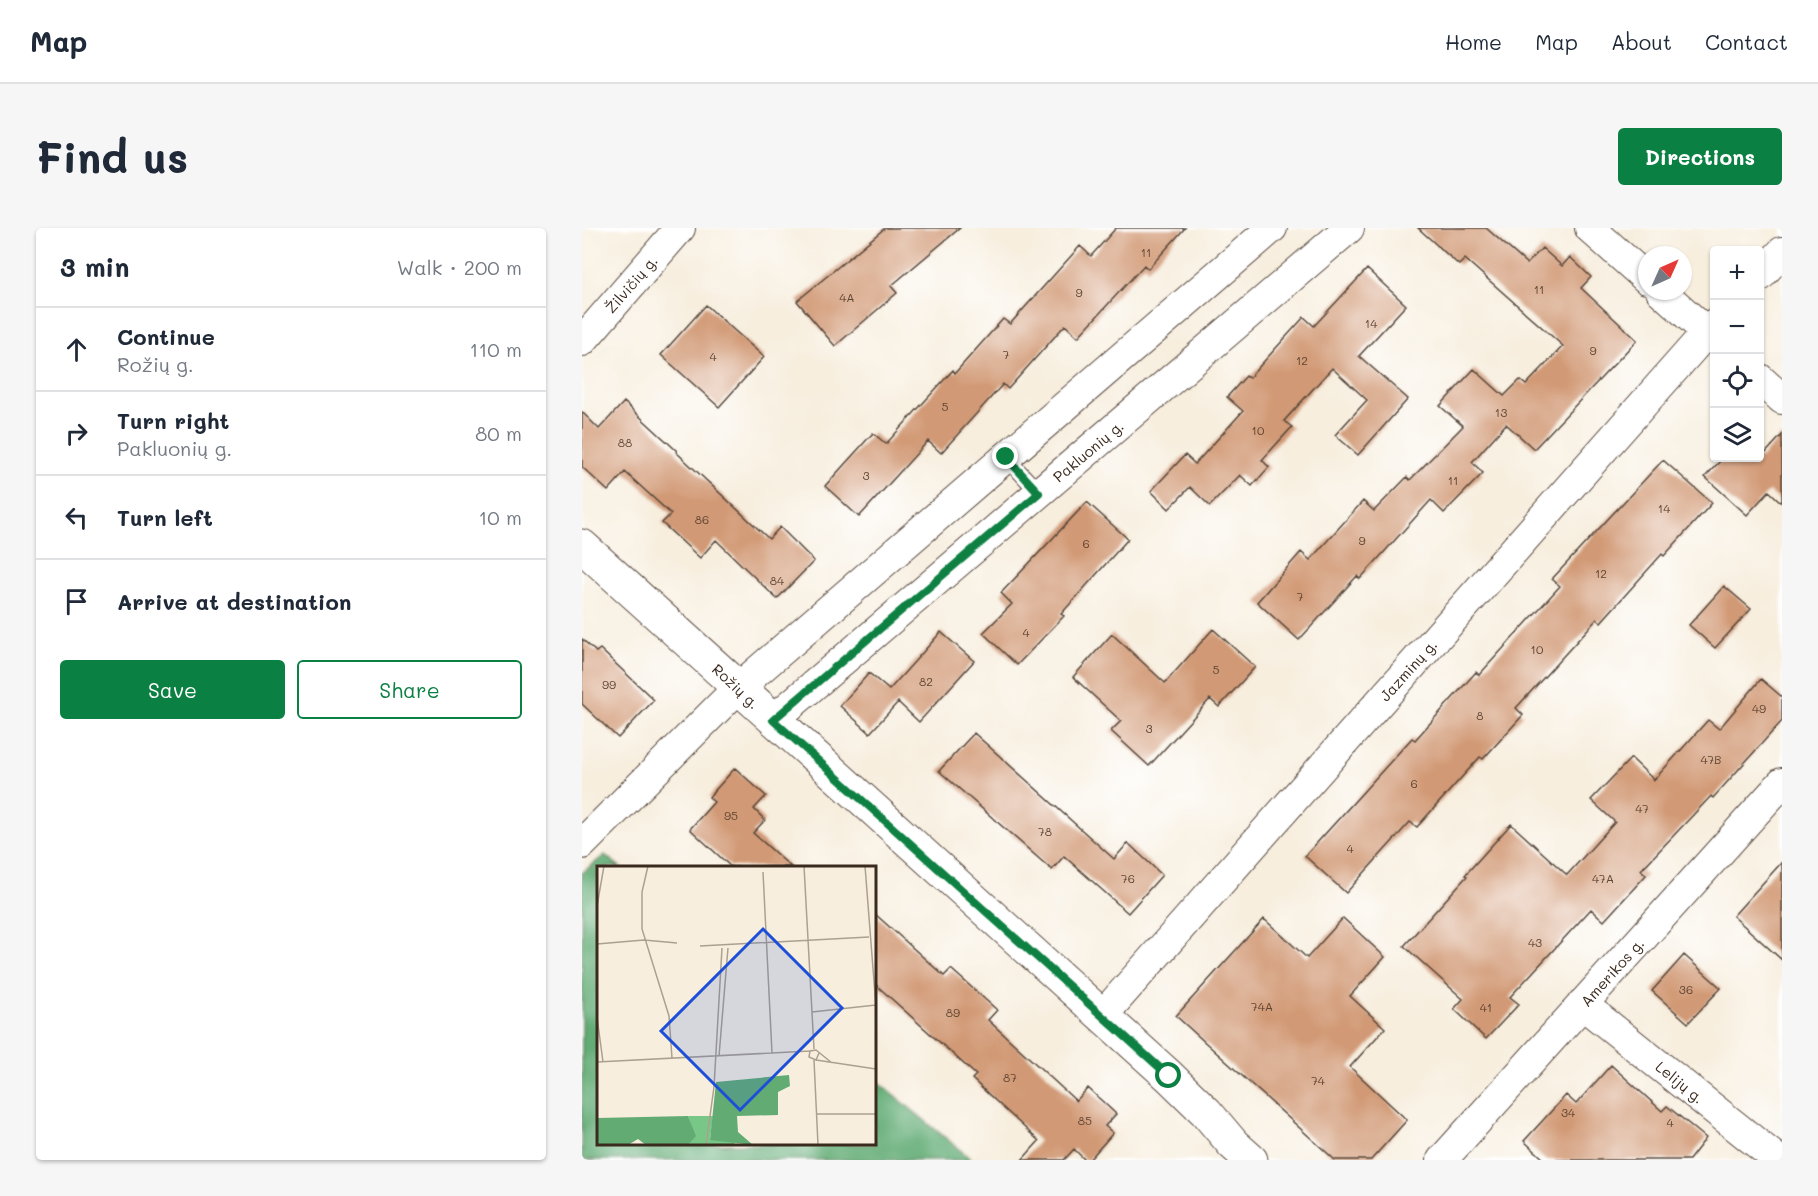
<!DOCTYPE html>
<meta charset="utf-8">
<style>
body{margin:0;font-family:Mali,sans-serif;background:#f6f6f7;color:#1f2937}
.controls{position:absolute;right:18px;top:18px;display:grid;overflow:hidden;border-radius:6px;box-shadow:0 2px 4px #0004}
.controls button{width:54px;height:54px;display:grid;place-items:center;padding:0;border:0;border-bottom:2px solid #e0e1e3;background:#fff;color:#1f2937;font:30px sans-serif}
.compass{position:absolute;left:1056px;top:18px;width:54px;height:54px;border-radius:50%;background:#fff;box-shadow:0 2px 4px #0004;rotate:45deg}
.stop{position:absolute;width:18px;height:18px;margin:-14px;border:4px solid #0b8043;border-radius:50%;background:#fff}
.stop.end{background:#0b8043;border-color:#fff;box-shadow:0 2px 6px #0008}
.list{margin:0;padding:0;list-style:none}
h2{display:flex;justify-content:space-between;align-items:center;height:78px;margin:0;padding:0 24px;font-size:26px}
h2 small{font-size:20px;font-weight:400;color:#747a83}
.list li{display:grid;grid-template-columns:39px 1fr auto;gap:18px;align-items:center;box-sizing:border-box;height:84px;padding:0 24px;border-top:2px solid #e0e1e3}
.list b{display:block;font-size:22px;white-space:nowrap}
.list p{margin:0;font-size:20px;white-space:nowrap;color:#747a83}
.list em{font-size:20px;font-style:normal;color:#747a83}
.actions{display:flex;gap:12px;padding:18px 24px}
.actions a{flex:1;padding:14px 0;border:2px solid #0b8043;border-radius:6px;text-align:center;font-size:21px;color:#0b8043}
.actions .main{background:#0b8043;color:#fff}
.icon{flex:none;width:33px;height:33px;fill:none;stroke:currentColor;stroke-width:2;stroke-linecap:round;stroke-linejoin:round}
.map{position:relative;flex:none;width:1200px;height:932px;overflow:hidden;border-radius:6px}
header{display:flex;align-items:center;gap:36px;box-sizing:border-box;height:84px;padding:0 30px;background:#fff;border-bottom:2px solid #e0e1e3}
header strong{font-size:28px}
nav{display:flex;gap:33px;margin-inline-start:auto;font-size:21px}
.intro{display:flex;align-items:center;justify-content:space-between;box-sizing:border-box;height:144px;padding:0 36px}
h1{margin:0;font-size:42px}
.button{padding:15px 27px;border-radius:6px;background:#0b8043;color:#fff;font-size:21px;font-weight:700}
main{display:flex;gap:36px;padding:0 36px}
aside{flex:1;background:#fff;border-radius:6px;box-shadow:0 2px 4px #0004}
.map>svg:first-child{display:block}
.forest{fill:#62ac74;stroke:#4e6b49;stroke-width:1.5}
.building{fill:#d19974}
.lines{fill:none;stroke-linecap:round;stroke-linejoin:round}
.service-casing{stroke:#57473b;stroke-width:17}
.minor-casing{stroke:#57473b;stroke-width:32}
.tertiary-casing{stroke:#57473b;stroke-width:35}
.service{stroke:#fff;stroke-width:15}
.minor{stroke:#fff;stroke-width:30}
.tertiary{stroke:#fff;stroke-width:33}
.route{stroke:#0b8043;stroke-width:8}
.labels{text-anchor:middle;dominant-baseline:central;stroke-width:4.5;stroke-linejoin:round;paint-order:stroke}
.number-label{font-size:12px;fill:#604634}
.street-label{font-size:15px;fill:#3b2a1e;stroke:#fff}
.inset-road{fill:none;stroke:#aca091;stroke-width:1.5}
.view{fill:#1d4ed8;fill-opacity:0.15;stroke:#1d4ed8;stroke-width:3}
.inset-edge{fill:none;stroke:#3b2a1e;stroke-width:3}
</style>
<header>
<strong>Map</strong>
<nav><a>Home</a><a>Map</a><a>About</a><a>Contact</a></nav>
</header>
<div class="intro"><h1>Find us</h1><a class="button">Directions</a></div>
<main>
<aside>
<h2>3 min<small>Walk · 200 m</small></h2>
<ul class="list">
<li><svg class="icon" aria-label="ahead" viewBox="0 0 24 24"><path d="M12 20V5M6 11l6-6 6 6"/></svg><div><b>Continue</b><p>Rožių g.</p></div><em>110 m</em></li>
<li><svg class="icon" aria-label="right" viewBox="0 0 24 24"><path d="M7 20v-9h11M14 6l5 5-5 5"/></svg><div><b>Turn right</b><p>Pakluonių g.</p></div><em>80 m</em></li>
<li><svg class="icon" aria-label="left" viewBox="0 0 24 24"><path d="M17 20v-9H6M10 6l-5 5 5 5"/></svg><div><b>Turn left</b></div><em>10 m</em></li>
<li><svg class="icon" aria-label="arrive" viewBox="0 0 24 24"><path d="M6 21V4h12l-3 4 3 4H6"/></svg><div><b>Arrive at destination</b></div></li>
</ul>
<div class="actions"><a class="main">Save</a><a>Share</a></div>
</aside>
<div class="map">
<svg width="1200" height="932" viewBox="0 0 1200 932">
<rect width="100%" height="100%" fill="#fff"/>
<filter id="ink" filterUnits="userSpaceOnUse"><feTurbulence type="fractalNoise" baseFrequency=".0167" numOctaves="2"/><feDisplacementMap in="SourceGraphic" scale="12" xChannelSelector="R" yChannelSelector="G"/><feConvolveMatrix kernelMatrix="1 2 1 2 8 2 1 2 1" color-interpolation-filters="sRGB"/></filter>
<filter id="wash" filterUnits="userSpaceOnUse"><feTurbulence type="fractalNoise" baseFrequency=".008" numOctaves="4" result="noise"/><feDisplacementMap in="SourceGraphic" scale="24" xChannelSelector="R" yChannelSelector="G"/><feGaussianBlur stdDeviation="1.35" result="paint"/><feColorMatrix in="noise" values="0 0 0 0 0 0 0 0 0 0 0 0 0 0 0 0 0 1.4 0 .05"/><feComposite in="paint" operator="in"/></filter>
<g filter="url(#wash)">
<rect width="100%" height="100%" fill="#f7eede"/>
<path class="forest" d="M23,627L38,639L16,640V916H292L293,851L390,932H0V645Z"/>
<g id="blocks">
<path class="building" d="M303,0H378L309,58L315,65L253,118L215,73Z
M534,0H603L566,41L562,37L496,109L483,97L426,161L421,156L359,225L346,213L277,289L243,258L291,205L304,216L371,142L373,145L421,91L428,96L498,18L509,28Z
M836,0H904L945,36L960,20L980,38L988,29L1009,49L999,60L1055,112L952,221L924,196L890,234L901,245L862,285L849,272L778,351L775,348L717,412L675,374L719,324L728,332L781,273L792,283L825,249L828,252L881,198L858,178L892,141L922,168L938,152L944,157L981,118L883,31L877,37Z
M785,41L824,77L777,128L826,171L776,227L753,207L785,172L750,140L702,193L710,199L680,232L687,239L670,258L658,247L628,278L608,259L587,281L569,263L603,227L613,236L661,183L645,169L664,148L667,150L722,89L732,98Z
M124,77L182,129L137,179L79,127Z
M42,174L95,223L94,224L187,311L198,299L232,333L195,371L134,312L118,330L80,295L89,286L43,244L26,263L0,239V184L17,201Z
M1200,207V275L1187,263L1165,287L1123,249L1141,230H1179Z
M1081,232L1130,275L1082,328L1080,326L1019,394L1015,391L934,480L941,487L901,531L898,529L835,599L828,594L764,665L723,628L830,510L833,512L894,444L897,447L978,358L970,351Z
M505,274L546,311L479,386L482,388L435,437L401,405L430,376L419,365Z
M1142,358L1169,381L1133,420L1107,397Z
M631,401L673,439L637,479L628,471L567,538L529,503L539,493L491,449L530,406L583,455Z
M359,404L392,433L337,494L316,474L288,505L258,478L287,445L307,462Z
M0,411L14,424L18,421L72,472L36,510L0,476Z
M1179,451L1200,469V493L1131,570L1129,568L1059,642L1064,647L1022,693L1009,681L928,769L937,776L904,811L872,781L881,771L822,718L885,648L883,647L929,596L985,647L1033,594L1009,572L1049,530L1072,552L1126,492L1137,501Z
M392,505L532,631L546,615L580,647L546,685L482,628L470,642L357,543Z
M153,540L184,568L172,581L183,592L171,605L209,639H149L108,601L132,574L127,569Z
M1200,634V732L1151,688Z
M292,685L362,748L369,741L415,782L406,792L494,873L506,860L534,886L523,898L531,905L507,932H503L492,921L482,932H440L457,913L390,851L394,847L292,755Z
M761,690L803,729L768,768L803,800L768,839L825,892L789,932H753L594,788L682,691L725,730Z
M1102,727L1139,760L1106,795L1070,763Z
M1029,837L1080,883L1085,878L1124,910L1107,932H963L942,913L984,867L994,876Z"/>
</g>
</g>
<g filter="url(#ink)">
<use href="#blocks" fill-opacity="0" stroke="#57473b" stroke-width="1.5"/>
<g class="lines">
<defs>
<path id="service" d="M424,229L457,265"/>
<path id="minor" d="M1008,0L1065,51
M1178,48L1200,24
M1079,63L1132,111
M0,113L98,0
M1178,151L1200,171
M191,492L767,0
M0,616L156,460L690,0
M1000,776L1196,932
M520,788L1132,96
M860,932L1200,555"/>
<path id="tertiary" d="M0,318L587,848L624,884L651,916L669,932"/>
</defs>
<use href="#service" class="service-casing"/>
<use href="#minor" class="minor-casing"/>
<use href="#tertiary" class="tertiary-casing"/>
<use href="#service" class="service"/>
<use href="#minor" class="minor"/>
<use href="#tertiary" class="tertiary"/>
</g>
</g>
<g class="lines" filter="url(#ink)">
<path class="route" d="M424,229L457,265L191,492L587,848"/>
</g>
<g class="labels">
<g class="number-label">
<text x="564" y="24">11</text>
<text x="957" y="61">11</text>
<text x="497" y="64">9</text>
<text x="265" y="69">4A</text>
<text x="789" y="95">14</text>
<text x="1011" y="122">9</text>
<text x="424" y="126">7</text>
<text x="131" y="128">4</text>
<text x="720" y="132">12</text>
<text x="363" y="178">5</text>
<text x="919" y="184">13</text>
<text x="676" y="202">10</text>
<text x="43" y="214">88</text>
<text x="284" y="247">3</text>
<text x="871" y="252">11</text>
<text x="1082" y="280">14</text>
<text x="120" y="291">86</text>
<text x="780" y="312">9</text>
<text x="504" y="315">6</text>
<text x="1019" y="345">12</text>
<text x="195" y="352">84</text>
<text x="718" y="368">7</text>
<text x="444" y="404">4</text>
<text x="955" y="421">10</text>
<text x="634" y="441">5</text>
<text x="344" y="453">82</text>
<text x="27" y="456">99</text>
<text x="1177" y="480">49</text>
<text x="898" y="487">8</text>
<text x="567" y="500">3</text>
<text x="1129" y="531">47B</text>
<text x="832" y="555">6</text>
<text x="1060" y="580">47</text>
<text x="149" y="587">95</text>
<text x="463" y="603">78</text>
<text x="768" y="620">4</text>
<text x="546" y="650">76</text>
<text x="1021" y="650">47A</text>
<text x="953" y="714">43</text>
<text x="1104" y="761">36</text>
<text x="680" y="778">74A</text>
<text x="904" y="779">41</text>
<text x="371" y="784">89</text>
<text x="428" y="849">87</text>
<text x="736" y="852">74</text>
<text x="986" y="884">34</text>
<text x="503" y="892">85</text>
<text x="1088" y="894">4</text>
</g>
<g class="street-label">
<text transform="translate(49 56) rotate(-49)">Žilvičių g.</text>
<text transform="translate(506 223) rotate(-40)">Pakluonių g.</text>
<text transform="translate(826 442) rotate(-48)">Jazminų g.</text>
<text transform="translate(154 458) rotate(43)">Rožių g.</text>
<text transform="translate(1030 744) rotate(-48)">Amerikos g.</text>
<text transform="translate(1098 854) rotate(39)">Lelijų g.</text>
</g>
</g>
<g transform="translate(15 638)">
<rect width="279" height="279" fill="#f7eede"/>
<path d="M91,250H116L113,273L137,274L138,279H91L98,270Z" fill="#79c787"/>
<path d="M192,209L193,220L181,226V249L140,250L141,266L156,279L113,274L119,216ZM91,250L99,270L91,279H49L41,273L31,279H0V252Z" fill="#62ac74"/>
<path class="inset-road" d="M51,0L45,26V63L72,150L75,192M207,0L217,183M268,0L279,141M166,6L175,187M0,40L7,0M0,78L47,74L80,77M103,80L272,71M215,146L279,139M0,151L6,196M222,187L219,194L212,191L213,185L219,184L235,197M122,190L131,82M217,194L221,279M219,194L279,203M0,196L213,185M220,248H279M109,279L117,221L125,82"/>
<path class="view" d="M166,63L245,142L143,244L64,165Z"/>
<rect width="279" height="279" class="inset-edge"/>
</g>
</svg>
<div class="controls">
<button>+</button>
<button>−</button>
<button><svg class="icon" aria-label="locate" viewBox="0 0 24 24"><circle cx="12" cy="12" r="6"/><path d="M12 2v4M12 18v4M2 12h4M18 12h4"/></svg></button>
<button><svg class="icon" aria-label="layers" viewBox="0 0 24 24"><path d="M12 4l9 5-9 5-9-5zM3 14l9 5 9-5"/></svg></button>
</div>
<svg class="compass" viewBox="-18 -18 36 36"><path d="M0-13l5 13h-10z" fill="#e53935"/><path d="M0 13l5-13h-10z" fill="#747a83"/></svg>
<div class="stop" style="left:587px;top:848px"></div>
<div class="stop end" style="left:424px;top:229px"></div>
</div>
</main>
